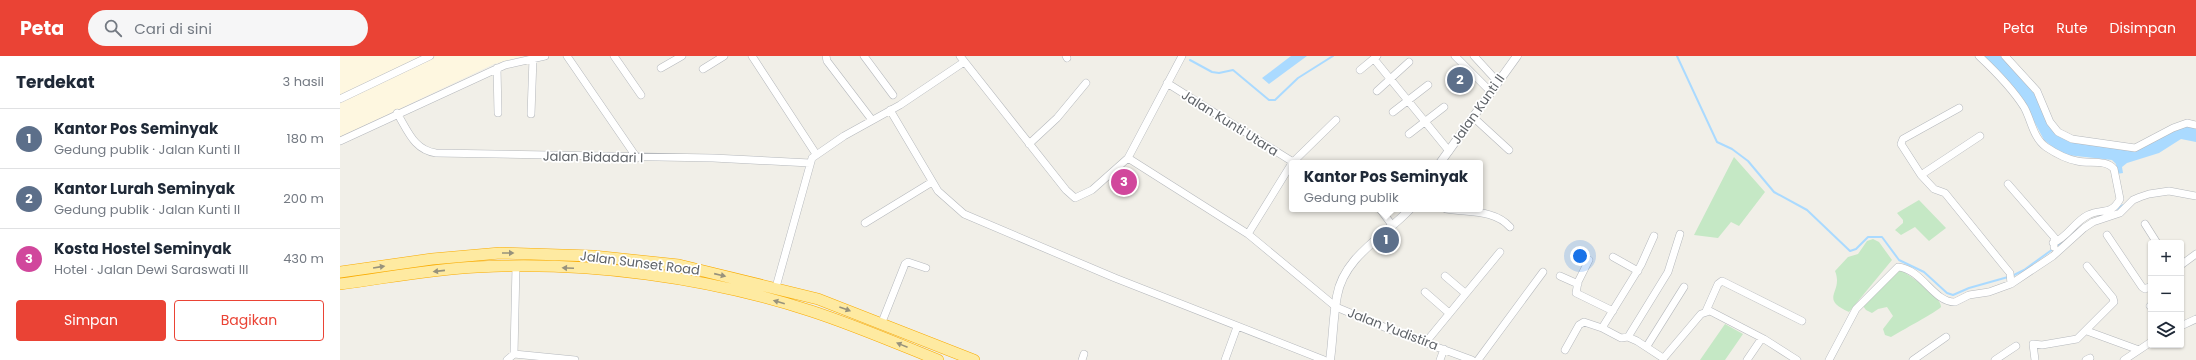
<!DOCTYPE html>
<html lang="id">
<meta charset="utf-8">
<style>
body{margin:0;font-family:Poppins,sans-serif;background:#f6f6f7;color:#1f2937}
.controls{position:absolute;right:12px;bottom:12px;display:grid;overflow:hidden;border-radius:4px;box-shadow:0 1px 3px #0004}
.controls button{width:36px;height:36px;display:grid;place-items:center;padding:0;border:0;border-bottom:1px solid #e0e1e3;background:#fff;color:#1f2937;font:20px sans-serif}
.you{position:absolute;left:1240px;top:200px;width:14px;height:14px;margin:-10px;border:3px solid #fff;border-radius:50%;background:#1a73e8;box-shadow:0 0 0 6px #1a73e833}
.badge{display:grid;place-items:center;width:26px;height:26px;border-radius:50%;background:#ea4335;color:#fff;font-size:13px;font-weight:700}
.pin{position:absolute;translate:-50% -50%;border:2px solid #fff;box-shadow:0 1px 4px #0006}
.popup{position:absolute;left:949px;top:104px;width:194px;height:52px;box-sizing:border-box;display:grid;place-content:center;border-radius:4px;background:#fff;filter:drop-shadow(0 1px 3px #0005);font-size:13px;white-space:nowrap;color:#747a83}
.popup b{font-size:15px;color:#1f2937}
.popup::after{content:'';position:absolute;left:50%;top:100%;margin-left:-8px;border:8px solid transparent;border-top-color:#fff}
.list{margin:0;padding:0;list-style:none}
h2{display:flex;justify-content:space-between;align-items:center;height:52px;margin:0;padding:0 16px;font-size:17px}
h2 small{font-size:13px;font-weight:400;color:#747a83}
.list li{display:grid;grid-template-columns:26px 1fr auto;gap:12px;align-items:center;box-sizing:border-box;height:60px;padding:0 16px;border-top:1px solid #e0e1e3}
.list b{display:block;font-size:15px;white-space:nowrap}
.list p{margin:0;font-size:13px;white-space:nowrap;color:#747a83}
.list em{font-size:13px;font-style:normal;color:#747a83}
.actions{display:flex;gap:8px;padding:12px 16px}
.actions a{flex:1;padding:9px 0;border:1px solid #ea4335;border-radius:4px;text-align:center;font-size:14px;color:#ea4335}
.actions .main{background:#ea4335;color:#fff}
.icon{flex:none;width:22px;height:22px;fill:none;stroke:currentColor;stroke-width:2;stroke-linecap:round;stroke-linejoin:round}
.map{position:relative;flex:none;width:1856px;height:304px;overflow:hidden}
header{display:flex;align-items:center;gap:24px;box-sizing:border-box;height:56px;padding:0 20px;background:#ea4335;color:#fff}
header strong{font-size:19px}
nav{display:flex;gap:22px;margin-inline-start:auto;font-size:14px}
.search{width:280px;height:36px;background:#f6f6f7;display:flex;align-items:center;gap:10px;box-sizing:border-box;padding:0 14px;border-radius:22px;color:#747a83;font-size:15px}
main{display:flex}
aside{flex:1;background:#fff}
.map>svg:first-child{display:block}
.commercial{fill:#fef7e0}
.green{fill:#c5e8c5}
.water{fill:#aadaff}
.lines{fill:none;stroke-linecap:round;stroke-linejoin:round}
.stream{stroke:#aadaff;stroke-width:2}
.minor-casing{stroke:#b5b8bc;stroke-width:8}
.tertiary-casing{stroke:#b5b8bc;stroke-width:9}
.trunk-casing{stroke:#f9ab00;stroke-width:12}
.minor{stroke:#fff;stroke-width:7}
.tertiary{stroke:#fff;stroke-width:8}
.trunk{stroke:#feeaa1;stroke-width:11}
.oneway{fill:#97927c}
.labels{text-anchor:middle;dominant-baseline:central;stroke-width:3.5;stroke-linejoin:round;paint-order:stroke}
.street-label{font-size:13px;fill:#5f6368;stroke:#fff}
</style>
<header>
<strong>Peta</strong>
<div class="search"><svg class="icon" aria-label="search" viewBox="0 0 24 24"><circle cx="10" cy="10" r="6"/><path d="M15 15l6 6"/></svg>Cari di sini</div>
<nav><a>Peta</a><a>Rute</a><a>Disimpan</a></nav>
</header>
<main>
<aside>
<h2>Terdekat<small>3 hasil</small></h2>
<ul class="list">
<li><span class="badge" style="background:#5c6f8a">1</span><div><b>Kantor Pos Seminyak</b><p>Gedung publik · Jalan Kunti II</p></div><em>180 m</em></li>
<li><span class="badge" style="background:#5c6f8a">2</span><div><b>Kantor Lurah Seminyak</b><p>Gedung publik · Jalan Kunti II</p></div><em>200 m</em></li>
<li><span class="badge" style="background:#d1479c">3</span><div><b>Kosta Hostel Seminyak</b><p>Hotel · Jalan Dewi Saraswati III</p></div><em>430 m</em></li>
</ul>
<div class="actions"><a class="main">Simpan</a><a>Bagikan</a></div>
</aside>
<div class="map">
<svg width="1856" height="304" viewBox="0 0 1856 304">
<rect width="100%" height="100%" fill="#f1efe8"/>
<path class="commercial" d="M0,0H183L154,8L0,81Z"/>
<path class="green" d="M1394,101L1425,136L1399,170L1391,166L1378,182L1354,179Z
M1579,144L1606,172L1589,185L1575,171L1561,179L1555,174L1563,167V164L1557,157Z
M1533,183L1539,186L1552,204L1509,256C1478,242 1504,237 1495,215L1508,201L1518,198L1527,185Z
M1561,214C1570,220 1602,241 1601,251C1598,255 1559,276 1551,281L1545,279L1543,273L1553,260L1547,251L1538,253L1532,257L1526,254L1523,250L1554,216Z
M1385,268L1403,278L1385,304H1360Z"/>
<path class="water" d="M951,0H967L929,28L922,22Z
M1642,0H1661L1692,34L1699,44L1710,69L1731,86L1791,92L1848,68L1856,69V86L1841,83L1819,97L1787,107L1782,111L1783,117L1777,118L1776,108L1772,104L1727,99L1715,93L1704,84L1688,54Z"/>
<g class="lines">
<path class="stream" d="M1337,0L1377,86L1392,93L1408,105L1434,136L1467,154L1510,195L1516,193L1528,181H1542L1559,204L1584,216L1607,237L1613,239L1629,232L1668,221
M850,4L872,16L879,17L893,14L929,44H935L958,22L993,0
M1774,155L1783,149
M1717,190L1729,180
M1672,220L1684,214L1713,193"/>
<defs>
<path id="minor" d="M227,0L297,102
M274,0L301,39
M412,0L476,98
M486,0L487,5L532,64
M524,0L553,39
M620,0L726,134L735,142L752,134L788,102L842,0
M726,0L727,2
M1115,0L1150,35
M1134,0L1157,25
M1639,0C1655,15 1672,32 1684,51C1691,63 1693,82 1706,91C1715,97 1726,103 1737,105C1749,108 1766,103 1774,113L1780,143C1771,160 1762,152 1748,159C1734,166 1728,181 1713,187
M1665,0L1697,35L1710,66L1718,76L1732,83L1795,92L1833,72L1847,67L1856,69
M1034,3L1109,95
M157,12L158,57
M321,12L342,0
M363,13L384,0
M1020,14L1037,0
M827,27L953,106
M1037,35L1069,6
M0,43L90,0
M1619,52L1563,83L1561,88L1581,119L1594,133L1605,137L1665,211L1670,217L1671,228
M550,54L598,135L624,158L775,222L984,304
M1053,56L1088,29
M57,57C68,75 74,94 96,97L373,102L470,107
M191,58L193,2
M1133,61L1169,94
M1069,78L1104,51
M0,85L165,9L205,0
M689,88L717,62L746,27
M788,102L908,178L996,251L1056,276L1132,304
M952,107L996,64
M1581,119L1640,80
M1668,128L1714,181V191
M1040,153L1052,169
M1106,153C1128,157 1154,153 1170,171
M525,167L592,126
M1805,168L1817,187
M908,178L952,107
M1767,179L1802,231L1805,233L1811,230
M1273,201L1298,215
M1249,204L1238,226L1236,237L1273,255
M1841,209L1856,198
M1105,220L1125,237
M1220,220L1238,228
M436,231L472,102L504,80L560,49L624,6
M1085,236L1109,257
M1810,250L1811,251
M1366,255L1378,228L1382,225L1462,265
M542,266L565,208L568,206L586,212
M1841,270L1856,263
M1262,272L1301,209L1314,180
M1747,275L1799,294
M1288,281L1328,216L1340,178
M1086,286L1160,196
M1307,290L1344,231
M1225,294L1239,269L1244,266L1262,272L1281,282L1288,281L1297,285L1323,302
M174,298L235,304
M167,304L174,298L176,210
M742,304L744,298
M885,304L897,271
M1100,304L1104,293
M1138,304L1203,216
M1322,304L1361,258L1370,255L1424,283L1457,304
M1407,304L1422,282
M1489,304L1516,253L1558,211C1582,213 1594,247 1615,246L1629,239L1649,236L1671,228L1713,200L1744,172L1753,166L1780,157L1793,144L1800,141L1809,138L1829,135L1856,140
M1573,304L1606,281
M1655,304L1676,290
M1695,304L1693,288L1702,289L1737,283L1774,246L1773,242L1747,210
M1746,304L1750,302
M1784,304L1811,286"/>
<path id="tertiary" d="M1100,107L1177,0
M990,304C993,283 993,261 997,240C1004,200 1045,180 1070,153"/>
<path id="trunk" d="M0,216L92,203L160,197L253,200L339,209L478,243L634,304
M0,228C46,222 91,213 137,211C247,205 367,221 471,255C514,269 556,287 598,304"/>
</defs>
<use href="#minor" class="minor-casing"/>
<use href="#tertiary" class="tertiary-casing"/>
<use href="#trunk" class="trunk-casing"/>
<use href="#minor" class="minor"/>
<use href="#tertiary" class="tertiary"/>
<use href="#trunk" class="trunk"/>
</g>
<defs><path id="oneway-solid" d="M-6-.8H1V-3.2L6.5 0L1 3.2V.8H-6Z"/></defs>
<g class="oneway">
<use href="#oneway-solid" transform="translate(168 197)"/>
<use href="#oneway-solid" transform="translate(39 211) rotate(-9)"/>
<use href="#oneway-solid" transform="translate(228 212) rotate(-177)"/>
<use href="#oneway-solid" transform="translate(99 215) rotate(174)"/>
<use href="#oneway-solid" transform="translate(380 219) rotate(13)"/>
<use href="#oneway-solid" transform="translate(439 246) rotate(-164)"/>
<use href="#oneway-solid" transform="translate(505 253) rotate(20)"/>
<use href="#oneway-solid" transform="translate(562 289) rotate(-158)"/>
</g>
<g class="labels">
<g class="street-label">
<text transform="translate(1138 53) rotate(-55)">Jalan Kunti II</text>
<text transform="translate(890 67) rotate(32)">Jalan Kunti Utara</text>
<text transform="translate(253 101) rotate(1)">Jalan Bidadari I</text>
<text transform="translate(300 207) rotate(7)">Jalan Sunset Road</text>
<text transform="translate(1053 273) rotate(21)">Jalan Yudistira</text>
</g>
</g>
</svg>
<div class="controls">
<button>+</button>
<button>−</button>
<button><svg class="icon" aria-label="layers" viewBox="0 0 24 24"><path d="M12 4l9 5-9 5-9-5zM3 14l9 5 9-5"/></svg></button>
</div>
<div class="you"></div>
<div class="pin badge" style="left:1046px;top:184px;background:#5c6f8a">1</div>
<div class="popup"><b>Kantor Pos Seminyak</b>Gedung publik</div>
<div class="pin badge" style="left:1120px;top:24px;background:#5c6f8a">2</div>
<div class="pin badge" style="left:784px;top:126px;background:#d1479c">3</div>
</div>
</main>
